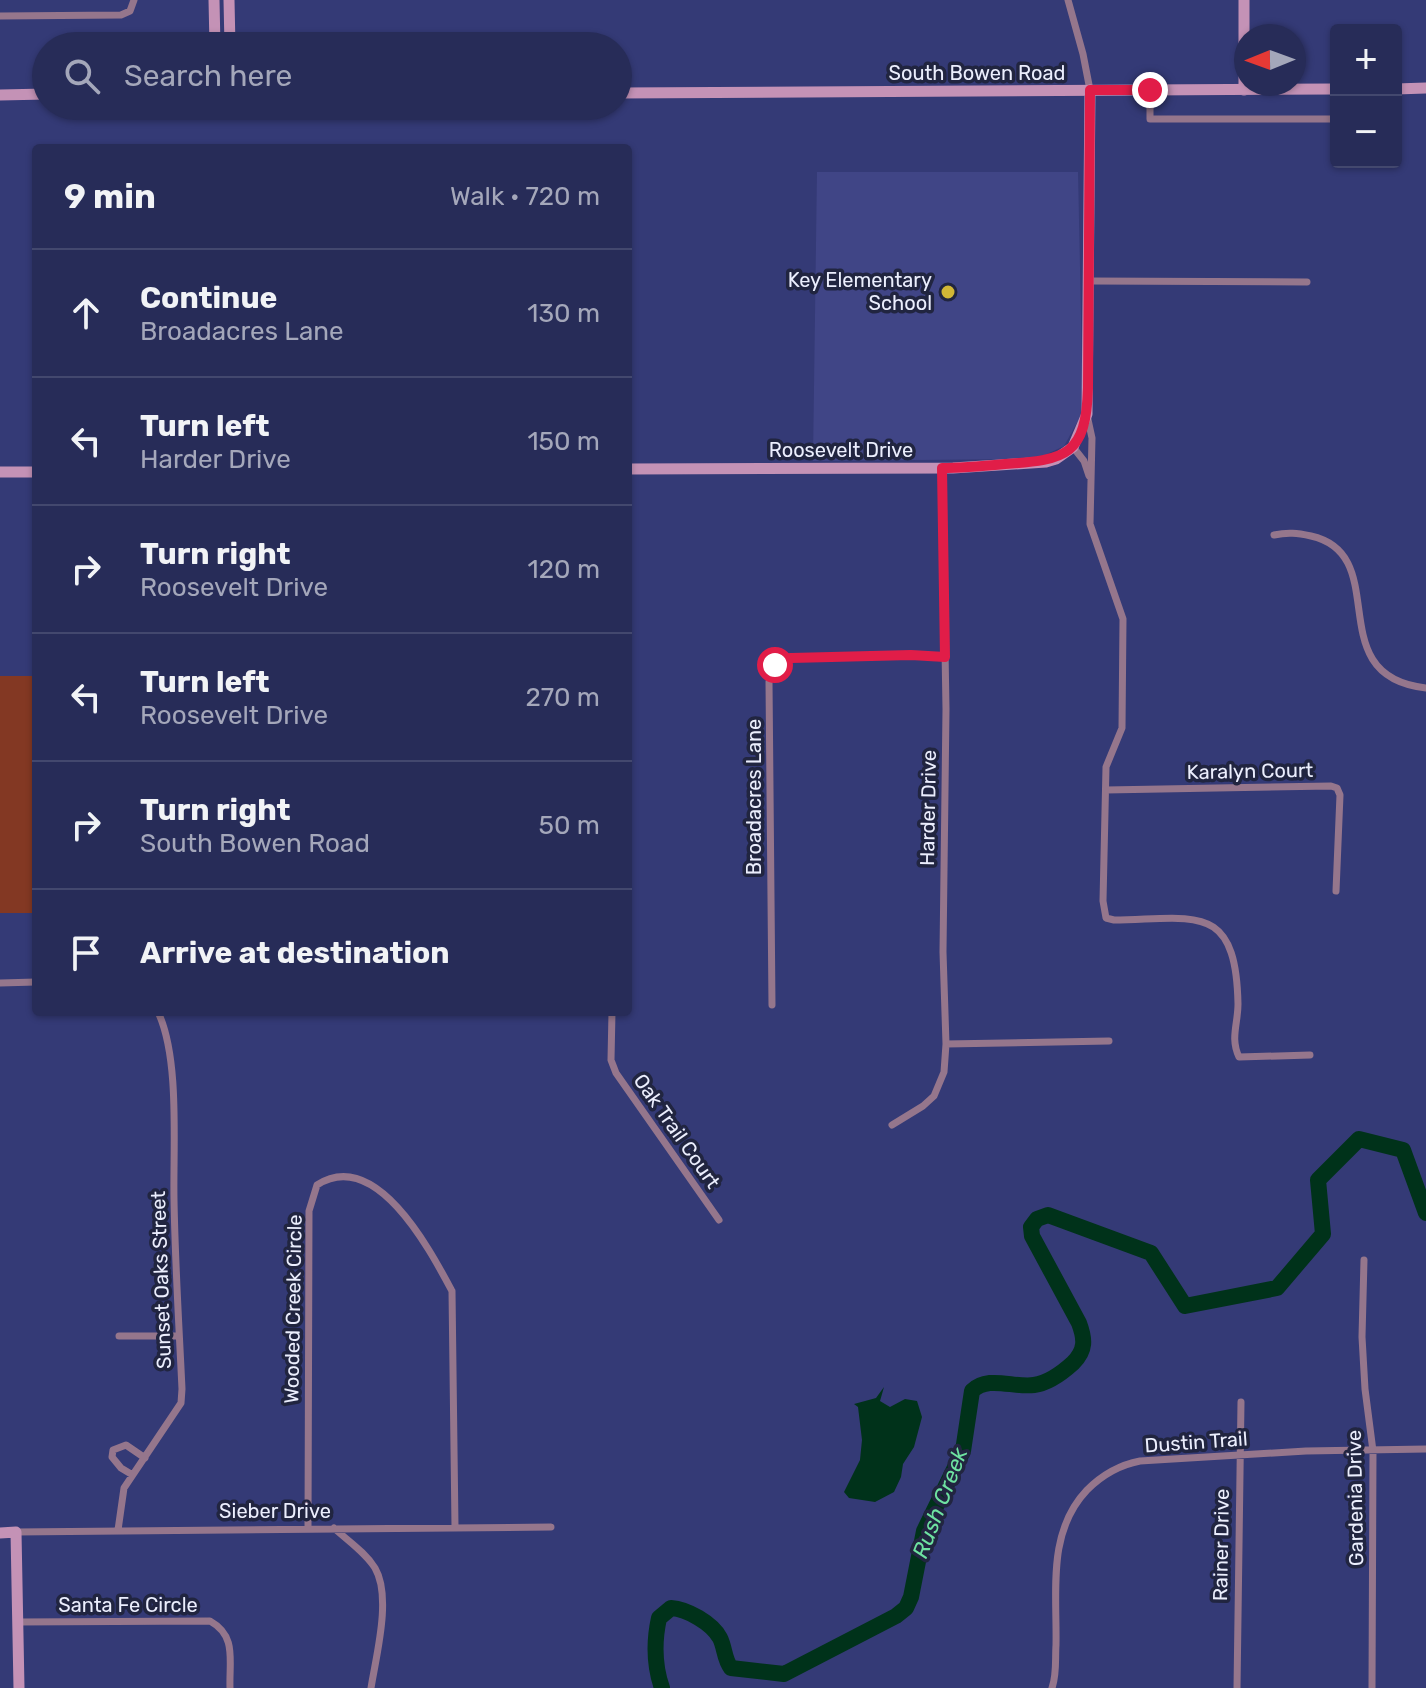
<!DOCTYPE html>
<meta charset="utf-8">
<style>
body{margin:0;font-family:Rubik,sans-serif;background:#333861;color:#f1f3f6}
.controls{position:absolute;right:24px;top:24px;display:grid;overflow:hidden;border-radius:8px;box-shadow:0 2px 6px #0004}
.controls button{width:72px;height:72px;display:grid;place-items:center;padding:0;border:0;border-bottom:2px solid #43486e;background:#272c58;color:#f1f3f6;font:40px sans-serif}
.compass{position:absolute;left:1234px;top:24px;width:72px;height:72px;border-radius:50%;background:#272c58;box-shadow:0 2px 6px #0004;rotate:269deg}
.stop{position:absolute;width:24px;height:24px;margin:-18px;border:6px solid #e11d48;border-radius:50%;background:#fff}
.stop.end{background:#e11d48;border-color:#fff;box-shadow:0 2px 8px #0008}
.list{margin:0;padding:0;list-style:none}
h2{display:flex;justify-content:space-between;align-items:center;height:104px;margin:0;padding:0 32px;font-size:34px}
h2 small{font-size:26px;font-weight:400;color:#a4a7ba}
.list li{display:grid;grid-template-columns:52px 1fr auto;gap:24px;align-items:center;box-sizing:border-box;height:128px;padding:0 32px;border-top:2px solid #43486e}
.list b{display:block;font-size:30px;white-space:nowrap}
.list p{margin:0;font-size:26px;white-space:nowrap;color:#a4a7ba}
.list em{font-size:26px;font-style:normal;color:#a4a7ba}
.icon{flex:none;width:44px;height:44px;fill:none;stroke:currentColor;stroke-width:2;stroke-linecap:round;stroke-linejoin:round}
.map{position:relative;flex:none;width:1426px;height:1688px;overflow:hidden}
.search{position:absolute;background:#272c58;box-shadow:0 2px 6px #0004;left:32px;top:32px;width:600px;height:88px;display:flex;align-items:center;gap:20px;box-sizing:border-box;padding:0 28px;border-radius:44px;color:#a4a7ba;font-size:30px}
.panel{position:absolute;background:#272c58;box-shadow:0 2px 6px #0004;left:32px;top:144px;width:600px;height:872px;border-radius:8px}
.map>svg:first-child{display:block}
.built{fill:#404586}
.green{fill:#833823}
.water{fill:#00321a}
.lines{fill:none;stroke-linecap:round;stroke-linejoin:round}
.river{stroke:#00321a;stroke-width:16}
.street{stroke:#95768c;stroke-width:7}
.secondary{stroke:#c492b6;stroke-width:11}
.route{stroke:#e11d48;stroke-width:10}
.poi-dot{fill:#d2b736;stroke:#212540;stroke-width:3}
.labels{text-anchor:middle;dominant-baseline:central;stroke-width:7;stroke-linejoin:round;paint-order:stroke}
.street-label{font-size:20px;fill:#ebeefd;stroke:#212540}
.poi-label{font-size:20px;fill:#ebeefd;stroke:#212540;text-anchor:end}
.water-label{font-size:22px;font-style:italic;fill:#6ee2a1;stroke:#212540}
</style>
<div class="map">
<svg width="1426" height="1688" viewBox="0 0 1426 1688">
<rect width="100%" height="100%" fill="#343a76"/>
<path class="built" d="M817,172H1078L1083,412L1064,446L1045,455L1024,459L813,461Z"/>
<path class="green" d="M0,676H36V913H0Z"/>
<path class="water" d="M884,1387L880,1401L890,1407L905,1399L917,1401L922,1417L914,1447L903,1464L901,1477L894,1492L875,1502L849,1498L844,1492L860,1460L862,1440L858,1407L854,1404L876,1398Z"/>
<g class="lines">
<path class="river" d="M662,1688C654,1665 654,1641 659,1618L671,1608C687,1609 712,1623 720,1638C725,1648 724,1659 731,1668L784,1674L896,1616L906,1608L911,1597L924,1531L963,1451L972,1391C988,1375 1013,1388 1034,1385C1049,1383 1062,1373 1073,1363C1086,1350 1085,1339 1079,1323L1032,1236L1031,1227L1037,1219L1048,1215L1151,1253L1185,1306L1277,1288L1323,1234L1318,1180L1359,1139L1403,1150L1426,1213"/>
<path class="street" d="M1068,0L1083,54L1090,90
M0,16L121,15L130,11L134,0
M1150,90V119H1336
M1090,281L1307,282
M1087,415L1092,438L1090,524L1123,619L1122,728L1106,767L1103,901L1106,918L1114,920C1195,919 1236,901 1238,1004C1238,1024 1230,1038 1239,1057L1310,1055
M1073,447L1084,461L1089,476
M1274,535C1288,532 1297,533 1311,536C1395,555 1318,676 1426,688
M1106,790L1331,786L1337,788L1340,795L1336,891
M0,983L36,982
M772,1005L769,682C773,668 776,661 791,658L911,655L945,657
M612,1012L611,1060L616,1073L719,1220
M946,1044L1109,1041
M892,1125L923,1106L934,1096L944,1072L946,1044L943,952L946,709L942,468
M1364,1260L1362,1337L1365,1389L1373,1451L1372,1688
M119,1336H179
M131,1474L121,1468L112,1457L113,1450L126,1445L145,1458
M308,1528L309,1211L317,1185C376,1147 430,1250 452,1291L455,1527
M334,1528C348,1541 365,1552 375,1568C392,1597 376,1656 371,1688
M118,1530L124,1488L181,1403L182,1389C179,1325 175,1263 174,1199C173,1147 180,1058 158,1012
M16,1532L551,1527
M18,1622L210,1621C237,1636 229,1660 230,1688
M1052,1688C1057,1674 1055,1659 1056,1645C1057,1591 1047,1532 1087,1490C1102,1475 1119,1465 1140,1461L1306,1451L1426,1449
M1237,1688L1241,1402"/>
<path class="secondary" d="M214,0L215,46
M229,0L230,46
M1396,89L1426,88
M1244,90V0
M618,93L1336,89
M0,95L46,94
M628,469L953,468L1046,462L1056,459L1073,447L1087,414L1090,90
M0,472H36
M0,1533L16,1532L19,1688"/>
</g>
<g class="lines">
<path class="route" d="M775,665L780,660L791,658L911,655L945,657L942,468C963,468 984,466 1005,464C1067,460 1086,455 1088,388L1090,90H1150"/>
</g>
<circle class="poi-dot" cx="948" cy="292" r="8"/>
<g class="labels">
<g class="street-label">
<text x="977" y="73">South Bowen Road</text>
<text x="841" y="450">Roosevelt Drive</text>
<text transform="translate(1250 771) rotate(-1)">Karalyn Court</text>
<text transform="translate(754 797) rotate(-90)">Broadacres Lane</text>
<text transform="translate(928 808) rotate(-89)">Harder Drive</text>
<text transform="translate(677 1131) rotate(55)">Oak Trail Court</text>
<text transform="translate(161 1280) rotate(-92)">Sunset Oaks Street</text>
<text transform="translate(293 1309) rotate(-89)">Wooded Creek Circle</text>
<text transform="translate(1196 1442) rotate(-4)">Dustin Trail</text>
<text transform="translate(1355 1498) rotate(-91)">Gardenia Drive</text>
<text x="275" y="1511">Sieber Drive</text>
<text transform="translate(1221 1545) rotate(-89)">Rainer Drive</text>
<text x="128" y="1605">Santa Fe Circle</text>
</g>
<g class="poi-label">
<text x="932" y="280">Key Elementary<tspan x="932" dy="23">School</tspan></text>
</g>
<g class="water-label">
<text transform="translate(940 1503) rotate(-69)">Rush Creek</text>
</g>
</g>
</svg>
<div class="controls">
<button>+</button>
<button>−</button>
</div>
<svg class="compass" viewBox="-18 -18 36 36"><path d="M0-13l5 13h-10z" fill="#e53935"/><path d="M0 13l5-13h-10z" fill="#a4a7ba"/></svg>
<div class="stop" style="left:775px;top:665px"></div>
<div class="stop end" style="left:1150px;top:90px"></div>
<div class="search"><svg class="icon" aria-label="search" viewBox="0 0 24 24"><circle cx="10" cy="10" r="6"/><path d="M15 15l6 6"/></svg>Search here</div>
<section class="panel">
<h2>9 min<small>Walk · 720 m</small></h2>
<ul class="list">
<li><svg class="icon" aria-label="ahead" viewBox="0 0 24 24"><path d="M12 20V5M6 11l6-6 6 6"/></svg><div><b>Continue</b><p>Broadacres Lane</p></div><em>130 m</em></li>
<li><svg class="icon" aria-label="left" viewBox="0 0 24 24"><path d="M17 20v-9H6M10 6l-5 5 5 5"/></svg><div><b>Turn left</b><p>Harder Drive</p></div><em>150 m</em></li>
<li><svg class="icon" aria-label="right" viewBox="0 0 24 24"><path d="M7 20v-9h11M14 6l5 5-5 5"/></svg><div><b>Turn right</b><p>Roosevelt Drive</p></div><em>120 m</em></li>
<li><svg class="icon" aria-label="left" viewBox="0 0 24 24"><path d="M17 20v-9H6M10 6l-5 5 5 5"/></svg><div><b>Turn left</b><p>Roosevelt Drive</p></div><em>270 m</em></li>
<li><svg class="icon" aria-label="right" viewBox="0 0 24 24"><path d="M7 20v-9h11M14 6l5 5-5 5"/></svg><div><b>Turn right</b><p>South Bowen Road</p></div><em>50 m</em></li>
<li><svg class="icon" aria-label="arrive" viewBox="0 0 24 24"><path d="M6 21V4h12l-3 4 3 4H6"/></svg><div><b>Arrive at destination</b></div></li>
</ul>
</section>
</div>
